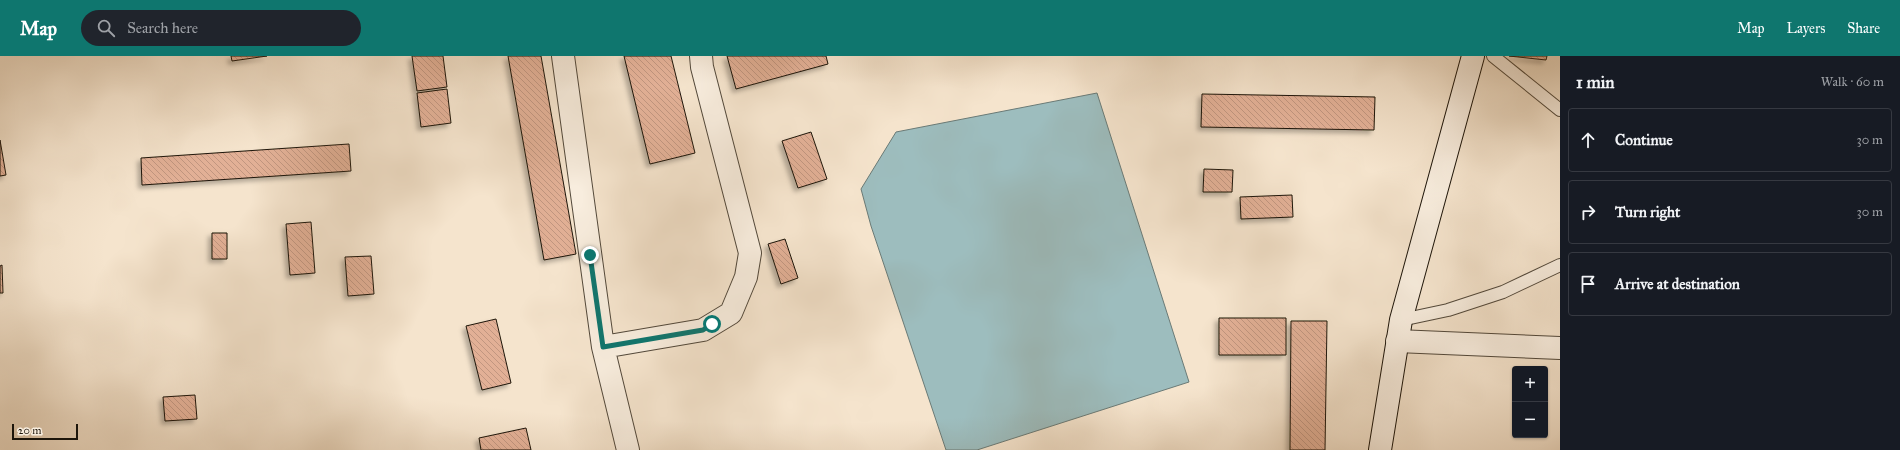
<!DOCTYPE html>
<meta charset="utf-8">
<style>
body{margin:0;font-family:"IM FELL Great Primer",serif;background:#20242c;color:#f1f3f6}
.controls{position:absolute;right:12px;bottom:12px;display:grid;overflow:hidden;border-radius:4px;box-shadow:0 1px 3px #0004}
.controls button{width:36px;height:36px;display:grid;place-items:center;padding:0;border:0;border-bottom:1px solid #363941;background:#171b24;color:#f1f3f6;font:20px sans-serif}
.scale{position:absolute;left:12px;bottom:10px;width:66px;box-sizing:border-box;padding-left:4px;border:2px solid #1d150a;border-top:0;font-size:11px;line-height:14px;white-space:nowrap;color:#1d150a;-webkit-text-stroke:3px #f8edde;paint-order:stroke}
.stop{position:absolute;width:12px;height:12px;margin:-9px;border:3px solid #0f766e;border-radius:50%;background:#fff}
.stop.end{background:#0f766e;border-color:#fff;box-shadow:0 1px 4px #0008}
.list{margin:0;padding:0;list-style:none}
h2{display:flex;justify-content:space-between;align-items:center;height:52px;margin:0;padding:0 16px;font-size:17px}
h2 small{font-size:13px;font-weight:400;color:#9ea1a6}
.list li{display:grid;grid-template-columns:26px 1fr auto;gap:12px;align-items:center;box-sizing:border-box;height:64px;margin:0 8px 8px;padding:0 8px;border:1px solid #363941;border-radius:4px}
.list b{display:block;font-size:15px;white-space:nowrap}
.list em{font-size:13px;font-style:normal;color:#9ea1a6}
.icon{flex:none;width:22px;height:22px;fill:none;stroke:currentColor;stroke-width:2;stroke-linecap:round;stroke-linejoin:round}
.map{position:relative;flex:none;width:1560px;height:394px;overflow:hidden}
header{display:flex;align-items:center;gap:24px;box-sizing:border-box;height:56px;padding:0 20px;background:#0f766e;color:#fff}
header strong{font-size:19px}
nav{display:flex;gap:22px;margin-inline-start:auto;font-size:14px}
.search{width:280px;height:36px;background:#20242c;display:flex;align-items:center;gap:10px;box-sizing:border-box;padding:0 14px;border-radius:22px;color:#9ea1a6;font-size:15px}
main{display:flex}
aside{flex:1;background:#171b24}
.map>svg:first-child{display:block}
.water{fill:#9dbdbe;stroke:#6a7a76}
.building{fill:url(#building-back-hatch);stroke:#1d150a;filter:url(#shadow)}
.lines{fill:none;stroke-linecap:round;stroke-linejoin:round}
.service-casing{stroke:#53493b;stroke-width:14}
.minor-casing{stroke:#53493b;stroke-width:24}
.secondary-casing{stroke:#1d150a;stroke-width:24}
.service{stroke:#f8edde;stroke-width:12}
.minor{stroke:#f8edde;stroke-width:22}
.secondary{stroke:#f8edde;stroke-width:22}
.route{stroke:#0f766e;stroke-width:5}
</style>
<header>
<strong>Map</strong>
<div class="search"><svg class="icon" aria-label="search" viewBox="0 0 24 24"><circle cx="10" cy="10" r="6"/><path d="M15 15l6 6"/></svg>Search here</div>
<nav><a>Map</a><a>Layers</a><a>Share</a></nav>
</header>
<main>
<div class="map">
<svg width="1560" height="394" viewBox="0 0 1560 394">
<defs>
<pattern id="building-back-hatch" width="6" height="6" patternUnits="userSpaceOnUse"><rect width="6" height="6" fill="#e2b096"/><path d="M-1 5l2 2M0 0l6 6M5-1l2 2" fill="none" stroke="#c19680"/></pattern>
<filter id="shadow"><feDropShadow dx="-3.5" dy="3.5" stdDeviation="2" flood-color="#0004"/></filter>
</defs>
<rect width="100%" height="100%" fill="#f5e4cd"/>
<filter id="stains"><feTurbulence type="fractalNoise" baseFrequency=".005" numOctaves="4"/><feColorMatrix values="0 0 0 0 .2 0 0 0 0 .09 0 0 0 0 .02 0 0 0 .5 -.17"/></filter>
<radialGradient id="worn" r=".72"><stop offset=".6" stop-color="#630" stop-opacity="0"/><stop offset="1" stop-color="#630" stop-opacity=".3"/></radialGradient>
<path class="water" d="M1097,37L1189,326L977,394H946L871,170L861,133L896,76Z"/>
<path class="building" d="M231,0H267L232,5Z
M412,0H443L447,31L417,35Z
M508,0H541L576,198L544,204Z
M624,0H671L695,97L650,108Z
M727,0H826L828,8L736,33Z
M1509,0H1547L1546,4Z
M447,33L451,67L421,71L417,37Z
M1202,38L1375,41L1374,74L1201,71Z
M811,76L827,123L798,132L782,85Z
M0,84L6,119L0,120Z
M349,88L351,115L142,129L141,102Z
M1204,113L1233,114L1232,136H1203Z
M1292,139L1293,161L1241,163L1240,141Z
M311,166L315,217L290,219L286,168Z
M212,177H227V203H212Z
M785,183L798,222L781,228L768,188Z
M371,200L374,238L348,240L345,201Z
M2,209L3,237H0V210Z
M1219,262H1286V299H1219Z
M496,263L511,327L482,334L466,270Z
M1291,265H1327L1325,394H1290Z
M195,339L197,363L165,365L163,341Z
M526,372L531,394H481L479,382Z"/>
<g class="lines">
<defs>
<path id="service" d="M1493,0L1560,54
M1401,264L1448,254L1503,236L1560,209"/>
<path id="minor" d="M563,0L603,291L628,394
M1397,285L1560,292
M603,291L703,274L731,257L746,221L750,197L702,11L701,0"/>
<path id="secondary" d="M1380,394L1401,264L1473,0"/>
</defs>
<use href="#service" class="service-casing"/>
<use href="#minor" class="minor-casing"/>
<use href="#secondary" class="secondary-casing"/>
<use href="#service" class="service"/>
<use href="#minor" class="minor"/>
<use href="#secondary" class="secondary"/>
</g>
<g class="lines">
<path class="route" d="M590,199L603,291L703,274L712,268"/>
</g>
<rect width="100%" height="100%" filter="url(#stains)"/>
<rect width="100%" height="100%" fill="url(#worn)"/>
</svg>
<div class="controls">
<button>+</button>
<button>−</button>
</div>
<div class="scale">20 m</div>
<div class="stop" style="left:712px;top:268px"></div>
<div class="stop end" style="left:590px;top:199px"></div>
</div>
<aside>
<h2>1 min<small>Walk · 60 m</small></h2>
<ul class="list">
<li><svg class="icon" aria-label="ahead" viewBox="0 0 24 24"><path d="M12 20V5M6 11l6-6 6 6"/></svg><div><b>Continue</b></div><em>30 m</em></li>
<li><svg class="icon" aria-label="right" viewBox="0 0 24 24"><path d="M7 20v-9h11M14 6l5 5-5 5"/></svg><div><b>Turn right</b></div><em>30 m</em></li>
<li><svg class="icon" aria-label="arrive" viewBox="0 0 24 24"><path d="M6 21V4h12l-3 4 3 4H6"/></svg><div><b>Arrive at destination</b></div></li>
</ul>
</aside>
</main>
